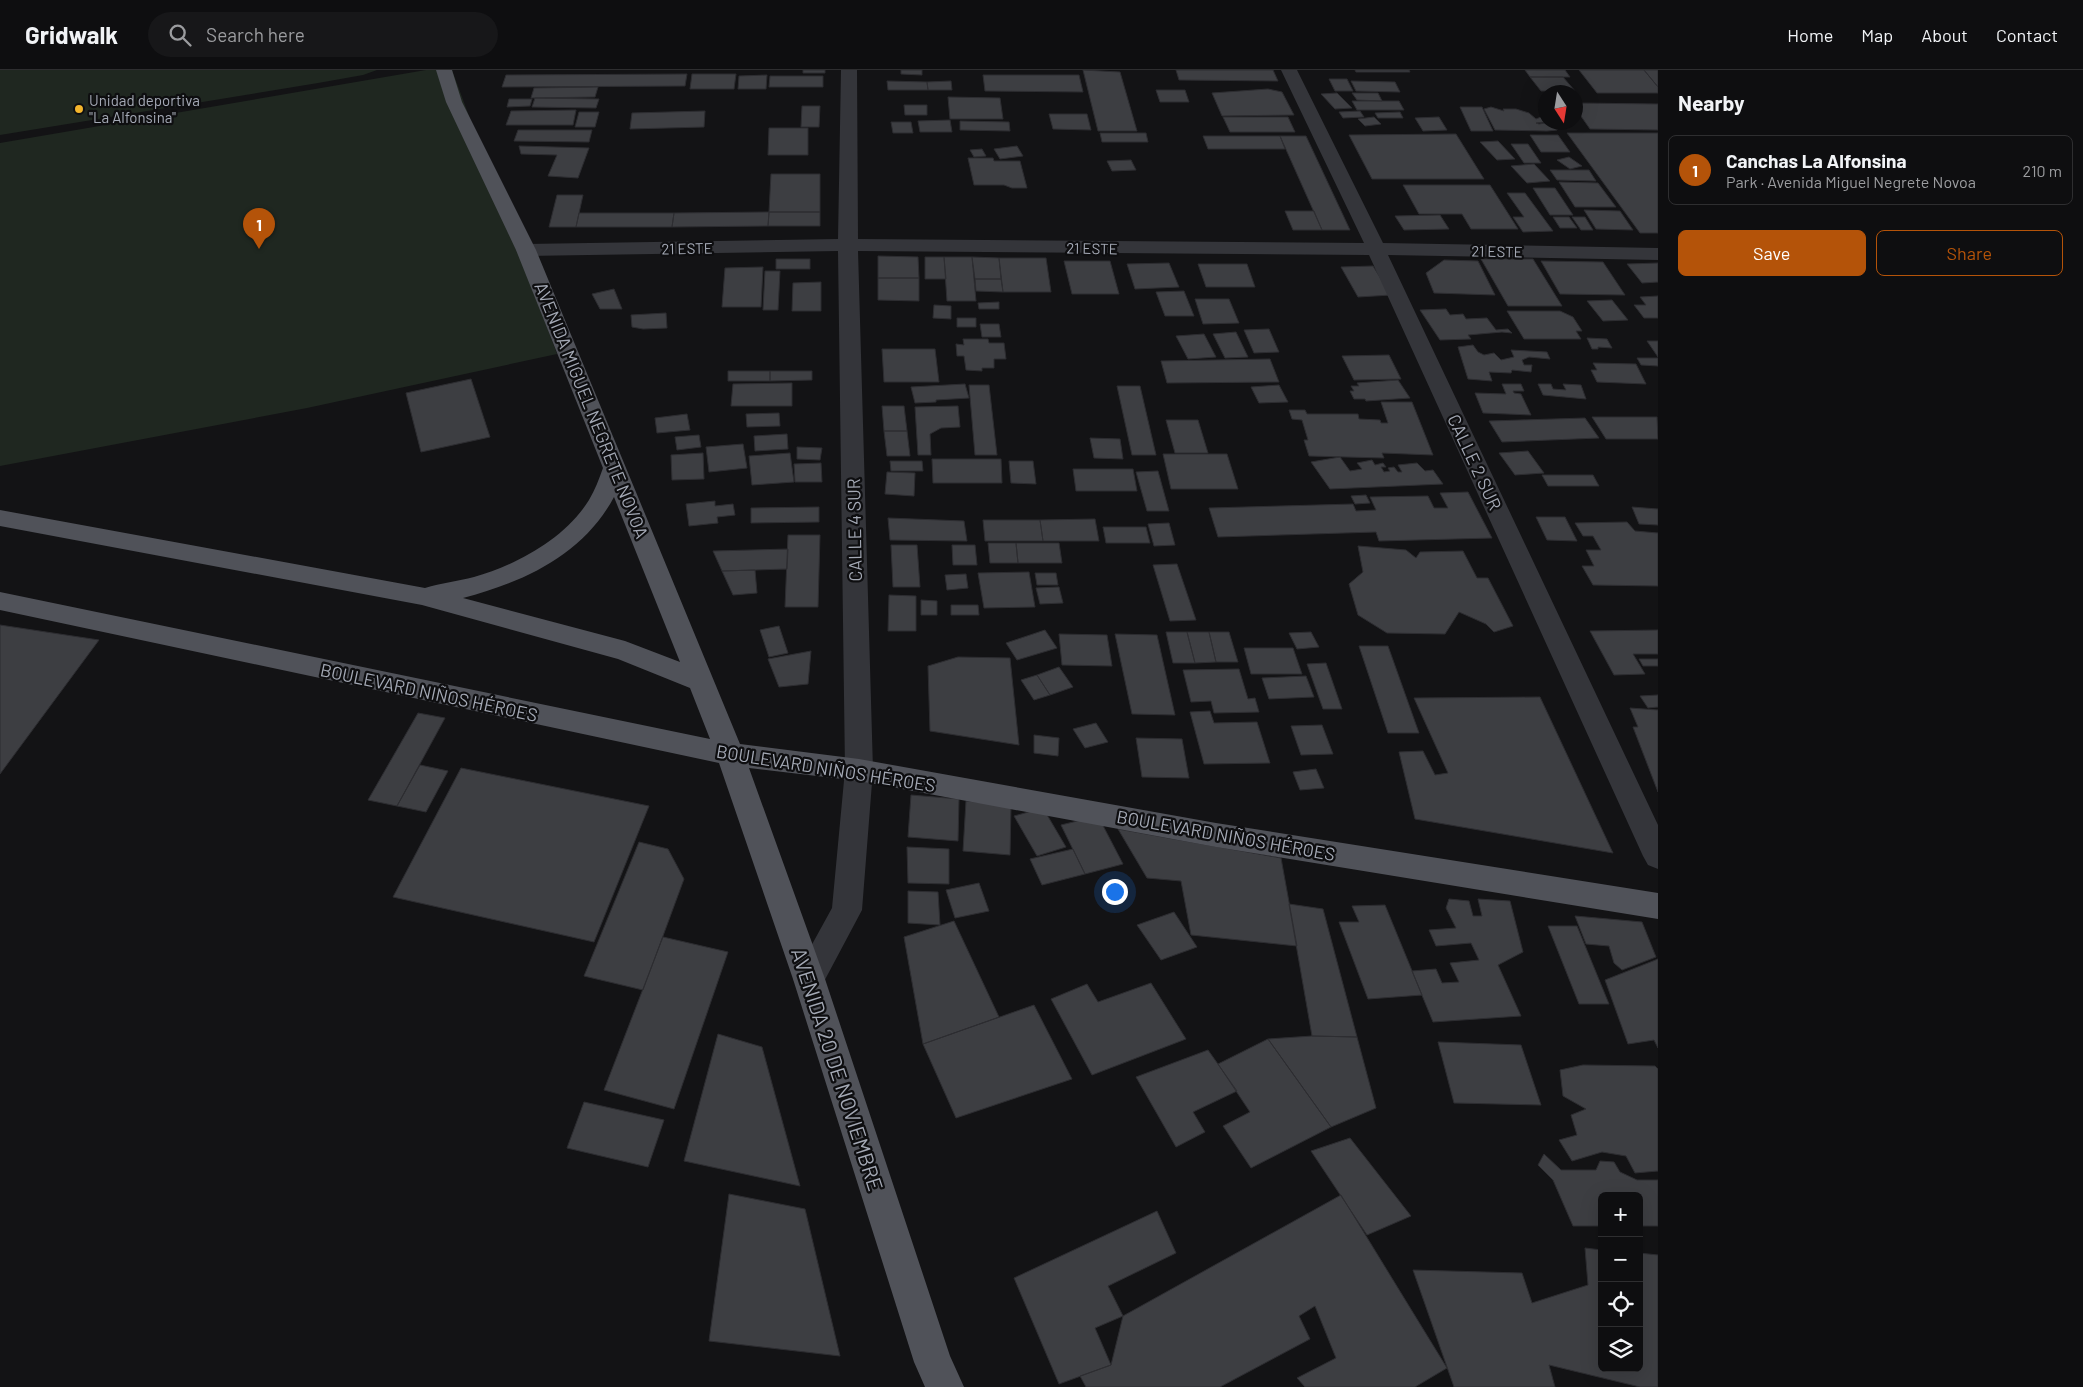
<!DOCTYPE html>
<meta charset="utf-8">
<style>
body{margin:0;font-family:Barlow,sans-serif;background:#171719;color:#f1f3f6}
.controls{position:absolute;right:15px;bottom:15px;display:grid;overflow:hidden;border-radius:8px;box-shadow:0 5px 20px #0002}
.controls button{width:45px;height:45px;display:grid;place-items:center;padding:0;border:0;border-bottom:1px solid #2e2e30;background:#0e0e10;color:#f1f3f6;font:25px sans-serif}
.compass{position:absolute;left:1538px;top:15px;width:45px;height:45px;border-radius:50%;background:#0e0e10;box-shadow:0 5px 20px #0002;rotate:168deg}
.you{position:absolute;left:1114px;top:821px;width:18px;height:18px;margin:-12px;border:4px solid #fff;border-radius:50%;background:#1a73e8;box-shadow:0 0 0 8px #1a73e833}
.badge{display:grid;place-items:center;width:32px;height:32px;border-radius:50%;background:#b45309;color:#fff;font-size:16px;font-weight:700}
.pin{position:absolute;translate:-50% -41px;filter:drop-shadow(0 1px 2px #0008)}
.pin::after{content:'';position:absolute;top:26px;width:18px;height:15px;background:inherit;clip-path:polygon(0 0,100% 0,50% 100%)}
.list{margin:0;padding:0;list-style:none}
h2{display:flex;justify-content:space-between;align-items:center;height:65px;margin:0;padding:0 20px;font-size:21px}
h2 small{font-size:16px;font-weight:400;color:#9b9c9f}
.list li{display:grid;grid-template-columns:32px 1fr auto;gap:15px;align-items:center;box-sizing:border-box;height:70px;margin:0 10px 10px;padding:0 10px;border:1px solid #2e2e30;border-radius:8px}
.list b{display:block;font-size:19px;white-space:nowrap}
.list p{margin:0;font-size:16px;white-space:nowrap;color:#9b9c9f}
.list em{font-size:16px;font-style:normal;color:#9b9c9f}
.actions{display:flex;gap:10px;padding:15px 20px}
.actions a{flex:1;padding:11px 0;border:1px solid #b45309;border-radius:8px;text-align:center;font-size:18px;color:#b45309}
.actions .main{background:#b45309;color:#fff}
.icon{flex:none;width:28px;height:28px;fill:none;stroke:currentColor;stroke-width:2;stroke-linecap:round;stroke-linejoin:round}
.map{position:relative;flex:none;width:1658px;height:1317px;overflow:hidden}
header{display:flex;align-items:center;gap:30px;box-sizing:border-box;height:70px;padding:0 25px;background:#0e0e10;border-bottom:1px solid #2e2e30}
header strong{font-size:24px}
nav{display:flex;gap:28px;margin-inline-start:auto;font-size:18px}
.search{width:350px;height:45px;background:#171719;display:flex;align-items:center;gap:12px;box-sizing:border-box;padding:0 18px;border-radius:28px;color:#9b9c9f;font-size:19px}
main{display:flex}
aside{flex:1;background:#0e0e10}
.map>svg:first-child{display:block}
.green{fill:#1f2720}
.building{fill:#3d3e42;stroke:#2d2d31}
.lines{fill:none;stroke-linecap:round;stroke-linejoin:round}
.minor{fill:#34353a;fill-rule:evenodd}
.major{fill:#505259;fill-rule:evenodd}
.poi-dot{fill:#f3b52c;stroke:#0e0e10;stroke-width:2}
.labels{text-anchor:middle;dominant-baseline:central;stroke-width:4.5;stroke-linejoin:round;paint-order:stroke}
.far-poi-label{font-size:15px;fill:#a4a9b5;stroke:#0e0e10;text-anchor:start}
.far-street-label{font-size:15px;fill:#a4a9b5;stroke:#0e0e10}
.street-label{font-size:18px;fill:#a4a9b5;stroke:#0e0e10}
.near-street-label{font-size:21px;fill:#a4a9b5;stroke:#0e0e10}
</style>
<header>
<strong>Gridwalk</strong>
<div class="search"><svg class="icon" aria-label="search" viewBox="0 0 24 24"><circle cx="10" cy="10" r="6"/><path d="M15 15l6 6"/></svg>Search here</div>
<nav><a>Home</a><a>Map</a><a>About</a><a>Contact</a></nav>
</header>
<main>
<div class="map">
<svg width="1658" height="1317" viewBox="0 0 1658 1317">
<rect width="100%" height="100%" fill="#131315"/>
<path class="green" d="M0,0H377L363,5L318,13L0,65Z
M426,0H452L557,284L307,338L0,396V73Z"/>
<path class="building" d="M803,0H825V3H803Z
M901,0H922V5L901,4Z
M1083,0L1120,2L1137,61H1098Z
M1176,0H1273L1278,11L1179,10Z
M1355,0H1409L1410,2H1356Z
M1525,0H1565L1570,7H1530Z
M1579,0H1644L1658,17V23H1597Z
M1644,0H1658V17Z
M687,4L685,16L502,17L506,5Z
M692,4H736L734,19H690Z
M767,5L766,19H738L739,6Z
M983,5H1079L1083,22L985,21Z
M770,6H823V17H769Z
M1530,7H1563L1575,21H1541Z
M1329,9H1347L1353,21H1335Z
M887,11L927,12L928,20H888Z
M951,11L952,20H928L927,12Z
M1351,11L1395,12L1400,22L1356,21Z
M598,17L595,27L531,28L534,18Z
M1268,19L1282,22L1294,45L1222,46L1212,23Z
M1156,20H1185L1189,32H1160Z
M1337,23L1352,38L1335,39L1321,24Z
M1352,23H1378L1382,31L1357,30Z
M948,27L1000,28L1003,49H950Z
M535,28L599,29L596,38L532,37Z
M509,29H532L530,36L507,37Z
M1352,31H1399L1404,40H1357Z
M1576,33L1658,34V60L1590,59L1576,39Z
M904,35H927V45H905Z
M802,36H820L819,57H801Z
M1460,37H1482L1493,61H1471Z
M1491,37L1504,41L1503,39H1516L1529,43L1536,49L1541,47L1544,52L1536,53L1539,54L1545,53L1558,58L1557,60L1547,61L1495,60L1484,39Z
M576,40L573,55H506L511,41Z
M705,41L704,57L630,59L632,43Z
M1360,41L1364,47L1343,48L1339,42Z
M579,42H599L595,57H575Z
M1400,42L1403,48H1378L1375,43Z
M1049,44H1087L1091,60L1053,59Z
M1223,47H1288L1295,62H1230Z
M1374,47L1381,54L1365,56L1358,49Z
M1439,47L1447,60L1423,61L1415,48Z
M950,50L952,62H920L918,51Z
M960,51L1009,52L1010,61L960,60Z
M891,52H911L913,63H893Z
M769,58H808V85H768Z
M518,60H592L589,72L514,71Z
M1100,63H1146L1148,72H1102Z
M1567,63H1658V163H1640Z
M1456,64L1484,109H1372L1349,65Z
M1530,65H1558L1570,82H1541Z
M1203,66H1280L1285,79H1208Z
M1280,66H1306L1350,160H1322Z
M1498,71L1515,89L1497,90L1480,72Z
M1511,74H1528L1541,93H1524Z
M519,76L589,78L578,108L548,106L557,85L521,84Z
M1017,76L1023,86L1000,89L994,79Z
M982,79L986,86L974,87L970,80Z
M1569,87L1582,96L1570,99L1557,90Z
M968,88H993L994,91H1020L1027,118H1012L1004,115H974Z
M1131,90L1136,100L1112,101L1107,91Z
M1534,94L1550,111L1527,113L1511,96Z
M1550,100H1589L1596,111L1557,110Z
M771,104H820V142H769Z
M1559,112L1598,113L1616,137H1575Z
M1403,115H1490L1518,159H1471L1462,144H1419Z
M1533,118H1555L1573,145H1550Z
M1507,123H1525L1553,161L1523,162L1513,147H1524Z
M557,125H583L576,157H549Z
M1584,140L1620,141L1633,160L1596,159Z
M1285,141H1314L1322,160H1293Z
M769,142H820V156H768Z
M769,142L768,156L672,157L674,143Z
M579,143H674L672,157H576Z
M1440,145L1449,159L1404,160L1395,146Z
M1553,147H1569L1577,158H1560Z
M1572,147H1585L1593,160H1581Z
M878,186L918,187L919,208H878Z
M925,187H944L946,209H925Z
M944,187H972L976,231H947Z
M972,187L999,188L1001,209H975Z
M999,188H1046L1051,222H1003Z
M776,189H810V199H776Z
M1481,189H1533L1562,236H1508Z
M1444,190L1478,191L1495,225L1434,223L1426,203Z
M1064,191H1110L1119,224H1072Z
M1541,191L1603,192L1625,225L1560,224Z
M1169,193L1179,217L1135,219L1127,194Z
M1658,193V212L1642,213L1627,194Z
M1198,194H1247L1255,217H1206Z
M1373,196L1391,225L1358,227L1341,197Z
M763,197L761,237H722L725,198Z
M765,201H780L778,240H763Z
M878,208H919V231L878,230Z
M975,209H1001L1003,222L976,221Z
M821,212V241H792L793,213Z
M614,219L622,239H600L592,224Z
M1184,221L1194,246H1165L1156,222Z
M1658,226V248H1644L1634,235H1646L1640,227Z
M1195,229H1229L1239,253L1203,254Z
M1612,230L1628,250L1603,251L1587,231Z
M999,232V239H979L978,233Z
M934,235L951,236V249L933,248Z
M1446,239L1450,245L1463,244L1466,249L1487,248L1496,260L1508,259L1512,263L1502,262L1468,265L1471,269L1440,270L1420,240Z
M1507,241H1560L1573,247L1582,261H1576L1581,269H1524Z
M666,243L667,258L643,259L632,257L631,245Z
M957,248H976V257H957Z
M980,254H999L1001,267H982Z
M1269,259L1279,282L1254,283L1244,260Z
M1236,262L1248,287L1225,288L1213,264Z
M1204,264L1216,287L1188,289L1176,266Z
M1587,268L1607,269L1612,278L1598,277V279H1592Z
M963,269H988L989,273H1004L1006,289H994V298H982V301L966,300L964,286H957L956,274L964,275Z
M1647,271H1658V287Z
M1473,275L1478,282L1484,285L1494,283L1501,290L1514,287L1511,280L1547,282L1550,289L1529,287L1522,290L1524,295H1532L1531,302L1512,300L1511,303L1489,302L1492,311L1468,309L1458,277Z
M882,279H935L939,312H884Z
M1389,285L1401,309L1354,310L1342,286Z
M1637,288H1658V296L1641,295Z
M1270,289L1279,312L1167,313L1161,291Z
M1593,293L1636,294L1646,314L1597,312L1591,300H1597Z
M728,301H770V311H728Z
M770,301H812V310L770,311Z
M471,309L490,367L421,382L406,323Z
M1398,310L1410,328L1366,331L1365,329H1354L1350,321H1354L1351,316H1359L1357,313Z
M792,313V336H731L733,314Z
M965,314L969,328L936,330V332L915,333L911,317Z
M1502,314H1521L1524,321H1513L1514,323L1521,324L1531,345L1483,343L1475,323L1506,324Z
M1538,314H1551L1553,319L1566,320L1563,314L1581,315L1586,329L1543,325Z
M969,315H989L997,385H975Z
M1279,315L1288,332L1259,333L1251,317Z
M1117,316H1140L1156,385H1132Z
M1381,332H1412L1433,385L1382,383L1384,388L1309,386L1304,370H1308L1302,350L1292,349L1289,340H1305L1307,344H1358L1359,349L1380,350L1381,353H1388Z
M882,336H904L907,361H884Z
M958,336L960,357L941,358L930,364L931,385H918L915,337Z
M779,343L780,356L747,357L746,344Z
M687,344L690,360L657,363L655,348Z
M1592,347H1657L1658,369H1606Z
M1585,348L1599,368L1502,372L1489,351Z
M1166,350H1198L1208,383H1175Z
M884,361H907L910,386H887Z
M787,364L788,379L755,381L754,366Z
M699,365L701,377L677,380L675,367Z
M1090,368L1120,369L1123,389L1094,388Z
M743,374L747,398L709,402L706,377Z
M797,377L822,378L820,390L797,389Z
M1528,381L1544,403L1515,405L1499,383Z
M703,383L704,409L672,410L671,385Z
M790,383L794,412L752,415L749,386Z
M1163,384H1227L1238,419H1171Z
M1340,387L1350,401L1362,399L1357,393L1372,390L1375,395L1383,393L1386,397H1381L1384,402L1390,401L1388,398L1394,397L1398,402H1402L1398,395L1417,393L1425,401L1433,400L1443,414L1330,419L1311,392Z
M932,389H1001L1002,413H933Z
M890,391H922L923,401H891Z
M1009,391H1033L1036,414L1011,413Z
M821,393L822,412H795L794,394Z
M1073,399H1133L1137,421H1076Z
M1158,401L1169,441H1147L1136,402Z
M887,402L915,403L914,426L885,424Z
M1542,405H1593L1599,416H1548Z
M1468,422L1492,468L1379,471L1376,462L1218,467L1209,438L1353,434L1356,441L1376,440L1370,427L1428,426L1434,438H1448L1440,423Z
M1366,425L1370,433L1355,434L1351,426Z
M715,431V436L733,434L735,445L717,447L718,453L689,456L686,434Z
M819,437V452L751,453V438Z
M1632,437L1658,439V455L1639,454Z
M1536,447H1565L1577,471L1547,470Z
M888,448L964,451L967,471L890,470Z
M1095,449L1099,471H1043L1040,450Z
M983,450H1040L1043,471H985Z
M1627,452L1635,461L1658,463V516L1593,515L1582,496H1594L1586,480H1601L1593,466H1583L1575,453Z
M1169,453L1175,475L1154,476L1148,454Z
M1103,457H1146L1150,473H1106Z
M788,465H820L818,537H785Z
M988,473H1016L1018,493H990Z
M1016,473H1059L1062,493H1018Z
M891,475H917L920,517H893Z
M952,475H975L977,495H953Z
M1358,476L1406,480L1416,488L1420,482L1463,481L1477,508H1488L1513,556L1494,562L1486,554L1459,542L1445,564L1387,563L1358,545L1349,514L1363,502Z
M788,479L787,499L722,501L713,481Z
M1177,494L1196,550L1170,551L1153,495Z
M755,500L757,523L733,525L722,501Z
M1029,502L1035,537L984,538L978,503Z
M1035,503H1056L1058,515H1037Z
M966,504L968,518L947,520L945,505Z
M1059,517L1063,533L1040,534L1036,518Z
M889,525L916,526V561H888Z
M921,530L937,531V545H921Z
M951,535H978L979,545H951Z
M0,555L99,570L0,704Z
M779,556L788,583L769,587L760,560Z
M1045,560L1057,578L1017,590L1006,573Z
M1658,560V584H1633L1645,604L1614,605L1590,561Z
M1166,562H1187L1195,593H1173Z
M1187,562H1209L1216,592L1195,593Z
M1209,562H1229L1238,592H1216Z
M1311,562L1319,577L1297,579L1289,563Z
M1059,564L1107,565L1112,596L1062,595Z
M1115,564L1157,565L1175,645L1132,644Z
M1359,576H1388L1419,663H1388Z
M1244,578H1293L1302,604H1251Z
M811,581L808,614L779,617L768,589Z
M958,587L1010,588L1019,675L930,661L928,596Z
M1639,589H1658V596H1643Z
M1326,593L1342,639H1323L1307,594Z
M1059,597L1073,617L1050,625L1037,605Z
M1239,599L1248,629L1255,628L1259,642L1214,643L1211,631L1191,632L1183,600Z
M1037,605L1050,625L1034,630L1021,610Z
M1306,606L1314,627L1269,629L1262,608Z
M1658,625V637L1648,638L1640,626Z
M1540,627L1613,783L1415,749L1399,682L1423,681L1435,705L1448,703L1414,628Z
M1630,638L1658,640V722L1633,657H1638Z
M1210,641L1214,653L1257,652L1270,693L1204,694L1190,642Z
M418,643L445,648L397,736L368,730Z
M1096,653L1108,672L1085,678L1073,659Z
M1322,655L1333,684L1301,685L1291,656Z
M1034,665L1059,668L1058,686L1034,683Z
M1136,668L1182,669L1189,708L1142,707Z
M420,695L448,701L426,742L397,736Z
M461,698L649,736L594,872L393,827Z
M1316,699L1324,718L1300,720L1293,702Z
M911,725L959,729L958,771L908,767Z
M966,731L1011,735L1010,785L963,781Z
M1043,738L1066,777L1037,786L1014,746Z
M1098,746L1123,794L1085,804L1061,755Z
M1118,759L1281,788L1297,876L1191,865L1181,811L1147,808Z
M639,772L668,779L684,809L643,920L584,906Z
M907,777L949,779V814L908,813Z
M1073,779L1085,804L1042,815L1030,789Z
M979,813L989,841L955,848L946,820Z
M908,821L938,822L940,855L908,853Z
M1449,829L1469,831L1473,846H1482L1478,829L1510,831L1523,882L1498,895L1521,946L1433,952L1412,901L1436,899L1442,913L1459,912L1450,893L1479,890L1471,873L1436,876L1429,860L1456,858L1446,838Z
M1289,834L1323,839L1357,967L1312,966Z
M1385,835L1422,925L1368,929L1339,852H1359L1352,836Z
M1174,842L1197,877L1161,890L1137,855Z
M1575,846L1642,852L1656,887L1622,900L1614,893L1609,876L1586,874Z
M954,851L999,947L923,974L904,867Z
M1548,856H1577L1609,934H1579Z
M663,867L728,882L674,1039L604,1020Z
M1658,889V978L1654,970L1628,974L1605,910Z
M1151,913L1186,969L1092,1005L1051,929L1087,914L1098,932Z
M1034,935L1072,1009L956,1048L923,974Z
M718,964L762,977L800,1116L684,1091Z
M1312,966L1357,967L1376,1038L1331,1057L1268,969Z
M1268,969L1331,1057L1251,1098L1223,1056L1250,1042L1218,994Z
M1438,972L1521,975L1541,1035L1454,1033Z
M1208,980L1237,1021L1193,1042L1205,1062L1176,1077L1136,1007Z
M1583,995L1655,996L1658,999V1101L1635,1103L1626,1086L1602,1082L1572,1091L1559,1070L1577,1065L1571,1045L1586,1039L1563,1026L1560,1000Z
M584,1032L664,1050L648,1097L567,1078Z
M1350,1068L1411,1146L1367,1165L1311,1081Z
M1544,1084L1561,1100H1596L1600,1091L1614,1092L1620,1102L1637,1110H1658V1156H1639V1126H1602V1156H1573L1553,1110L1538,1095Z
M729,1124L805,1139L840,1286L709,1271Z
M1341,1125L1447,1298L1415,1317H1305L1297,1308L1336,1288L1315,1236L1299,1246L1310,1269L1220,1317H1086L1080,1306L1111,1295L1123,1246Z
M1157,1141L1176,1183L1108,1216L1123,1246L1095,1258L1111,1295L1059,1314L1014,1208Z
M1585,1178L1602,1180V1298H1639V1183L1658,1185V1317H1640L1549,1295L1555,1317H1454L1413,1200L1522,1203L1532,1233L1588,1215Z"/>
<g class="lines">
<path class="minor" d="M841,0H857L858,169L1364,173L1281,0H1297L1383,173L1658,178V190L1388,185L1658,755V799L1648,795L1643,786L1369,185L858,181L873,700L862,840L820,919L809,923L798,919L793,909L832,838L845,700L838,181L526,186L519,184L516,180L519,176L526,174L838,169Z"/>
<path class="major" d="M436,0H452L462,32L536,180L740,674L859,689L1216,753L1658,823V849L1216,777L859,711L749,698L825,909L950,1286L964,1317H925L914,1292L793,909L719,693L0,540V522L710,669L690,618L618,589L422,535L0,456V440L425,518C441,513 458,511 474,507C516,495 565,469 589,430C595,420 599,409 603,398L516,180L446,32ZM614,427L680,592L625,571L463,528C524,512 583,485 614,427Z"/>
</g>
<circle class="poi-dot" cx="79" cy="39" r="5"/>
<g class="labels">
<g class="far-poi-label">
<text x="89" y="30">Unidad deportiva<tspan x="89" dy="17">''La Alfonsina''</tspan></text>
</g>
<g class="far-street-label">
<text transform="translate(687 178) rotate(-1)">21 ESTE</text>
<text transform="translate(1092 178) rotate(1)">21 ESTE</text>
<text transform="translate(1497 181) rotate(1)">21 ESTE</text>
</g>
<g class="street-label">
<text transform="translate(592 340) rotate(68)">AVENIDA MIGUEL NEGRETE NOVOA</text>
<text transform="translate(1475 392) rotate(65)">CALLE 2 SUR</text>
<text transform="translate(854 460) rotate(-91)">CALLE 4 SUR</text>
<text transform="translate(429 622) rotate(12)">BOULEVARD NIÑOS HÉROES</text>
<text transform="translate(826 698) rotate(9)">BOULEVARD NIÑOS HÉROES</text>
<text transform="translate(1226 765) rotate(10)">BOULEVARD NIÑOS HÉROES</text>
</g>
<g class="near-street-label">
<text transform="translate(838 999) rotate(72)">AVENIDA 20 DE NOVIEMBRE</text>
</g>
</g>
</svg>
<div class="controls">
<button>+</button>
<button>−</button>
<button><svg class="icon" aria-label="locate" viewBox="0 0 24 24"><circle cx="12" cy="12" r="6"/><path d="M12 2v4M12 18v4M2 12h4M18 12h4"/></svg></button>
<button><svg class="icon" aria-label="layers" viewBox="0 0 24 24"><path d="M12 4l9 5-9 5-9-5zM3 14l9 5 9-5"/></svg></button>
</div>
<svg class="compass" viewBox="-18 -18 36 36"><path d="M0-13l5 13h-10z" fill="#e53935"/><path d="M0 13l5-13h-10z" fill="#9b9c9f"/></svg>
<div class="you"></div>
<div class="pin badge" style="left:259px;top:179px">1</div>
</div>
<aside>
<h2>Nearby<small></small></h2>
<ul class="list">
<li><span class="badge">1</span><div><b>Canchas La Alfonsina</b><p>Park · Avenida Miguel Negrete Novoa</p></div><em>210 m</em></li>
</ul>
<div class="actions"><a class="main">Save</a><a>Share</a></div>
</aside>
</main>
